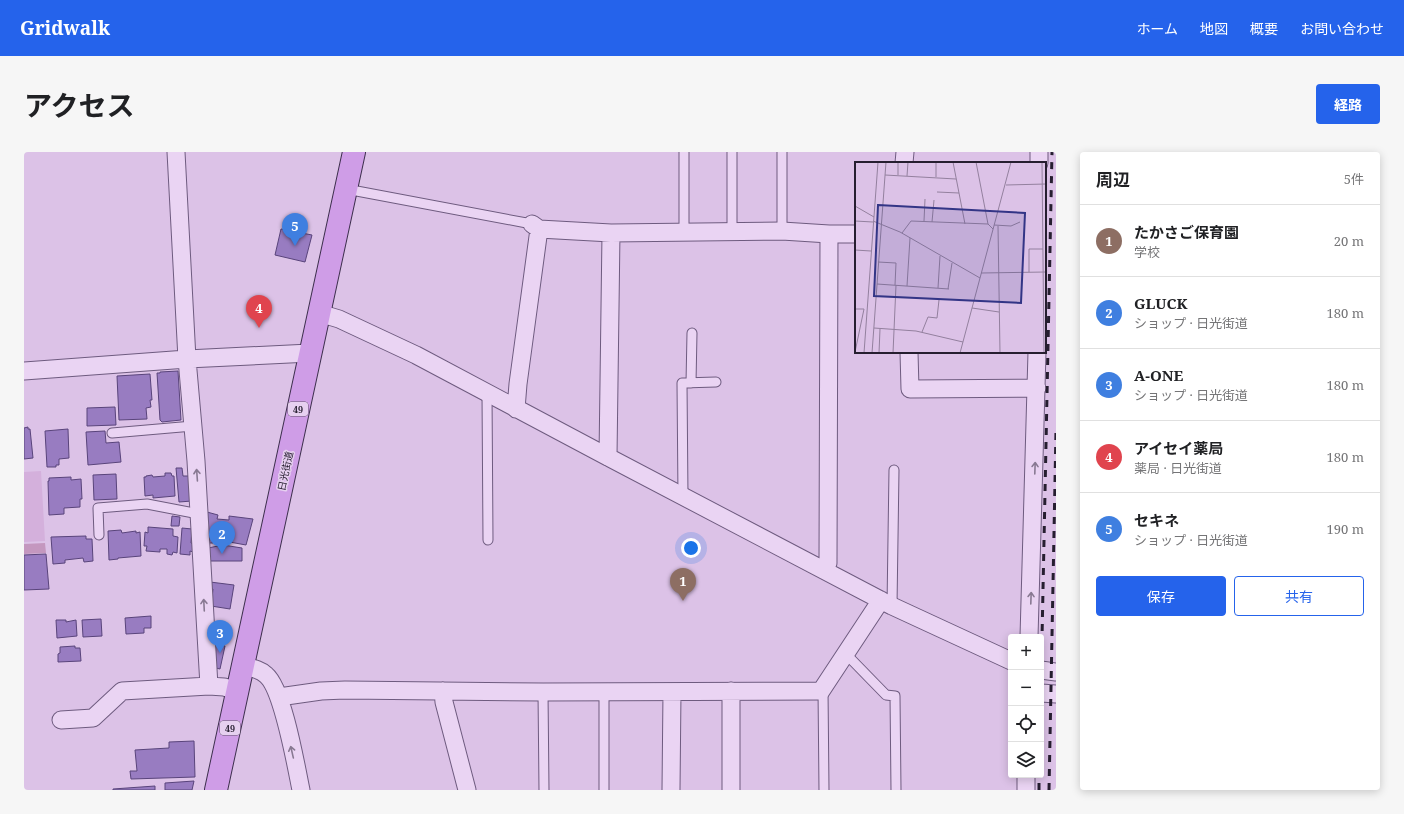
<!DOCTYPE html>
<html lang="ja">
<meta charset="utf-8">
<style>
body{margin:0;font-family:"Noto Serif","Noto Sans JP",serif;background:#f6f6f6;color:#202124}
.controls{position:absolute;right:12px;bottom:12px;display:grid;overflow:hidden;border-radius:4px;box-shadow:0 2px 10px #0003}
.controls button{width:36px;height:36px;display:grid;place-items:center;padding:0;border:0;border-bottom:1px solid #e0e0e0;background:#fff;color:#202124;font:20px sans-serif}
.you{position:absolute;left:667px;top:396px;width:14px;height:14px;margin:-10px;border:3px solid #fff;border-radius:50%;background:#1a73e8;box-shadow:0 0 0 6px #1a73e833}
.badge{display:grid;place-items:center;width:26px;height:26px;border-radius:50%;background:#2563eb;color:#fff;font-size:13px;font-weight:700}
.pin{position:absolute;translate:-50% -33px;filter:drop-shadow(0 1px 2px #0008)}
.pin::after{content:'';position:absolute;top:21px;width:14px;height:12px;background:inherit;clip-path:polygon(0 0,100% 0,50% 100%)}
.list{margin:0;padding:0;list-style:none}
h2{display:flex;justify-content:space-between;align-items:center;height:52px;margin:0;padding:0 16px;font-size:17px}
h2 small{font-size:13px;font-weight:400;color:#757577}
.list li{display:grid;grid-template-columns:26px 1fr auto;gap:12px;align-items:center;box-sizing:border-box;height:72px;padding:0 16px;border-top:1px solid #e0e0e0}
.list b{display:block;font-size:15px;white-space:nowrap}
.list p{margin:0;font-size:13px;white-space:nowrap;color:#757577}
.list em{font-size:13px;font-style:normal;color:#757577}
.actions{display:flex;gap:8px;padding:12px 16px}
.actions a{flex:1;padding:9px 0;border:1px solid #2563eb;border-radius:4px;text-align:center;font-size:14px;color:#2563eb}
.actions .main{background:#2563eb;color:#fff}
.icon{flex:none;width:22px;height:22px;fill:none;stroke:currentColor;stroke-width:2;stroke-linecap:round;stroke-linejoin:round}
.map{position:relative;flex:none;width:1032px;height:638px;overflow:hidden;border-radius:4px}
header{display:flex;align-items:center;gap:24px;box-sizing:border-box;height:56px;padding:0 20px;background:#2563eb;color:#fff}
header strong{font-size:19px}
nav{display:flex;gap:22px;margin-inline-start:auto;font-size:14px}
.intro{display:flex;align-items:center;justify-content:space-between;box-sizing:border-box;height:96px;padding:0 24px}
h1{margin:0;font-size:28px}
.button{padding:10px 18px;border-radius:4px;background:#2563eb;color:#fff;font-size:14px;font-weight:700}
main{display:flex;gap:24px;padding:0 24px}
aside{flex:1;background:#fff;border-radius:4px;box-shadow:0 2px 10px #0003}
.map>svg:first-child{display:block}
.farmland{fill:#d4b0dc}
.green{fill:#c497bf}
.building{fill:#987cc1;stroke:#59447b}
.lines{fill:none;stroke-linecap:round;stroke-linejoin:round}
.lane-casing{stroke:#6e5b7f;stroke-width:11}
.street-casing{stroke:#6e5b7f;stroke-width:19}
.primary-casing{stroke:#3d2f4d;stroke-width:24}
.lane{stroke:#ead4f3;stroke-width:9}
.street{stroke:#ead4f3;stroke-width:17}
.primary{stroke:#cf9de7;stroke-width:22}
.rail{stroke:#261e30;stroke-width:3;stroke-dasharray:7 7;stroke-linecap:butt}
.oneway{stroke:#887992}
.labels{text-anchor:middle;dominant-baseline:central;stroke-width:3;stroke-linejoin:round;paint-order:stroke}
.shield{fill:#e6d0f0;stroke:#60536a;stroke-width:1}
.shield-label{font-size:9px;font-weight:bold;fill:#261e30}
.street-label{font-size:10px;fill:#261e30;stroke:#e6d0f0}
.inset-road{fill:none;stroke:#93809e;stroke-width:1}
.view{fill:#333586;fill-opacity:0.15;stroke:#333586;stroke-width:2}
.inset-edge{fill:none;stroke:#261e30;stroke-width:2}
</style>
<header>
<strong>Gridwalk</strong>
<nav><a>ホーム</a><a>地図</a><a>概要</a><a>お問い合わせ</a></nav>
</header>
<div class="intro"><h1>アクセス</h1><a class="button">経路</a></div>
<main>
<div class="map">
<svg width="1032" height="638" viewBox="0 0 1032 638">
<rect width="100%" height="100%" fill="#dcc2e7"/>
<path class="farmland" d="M17,319L21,389L0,390V320Z"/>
<path class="green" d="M21,391L22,401L0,402V392Z"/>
<path class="building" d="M257,77L288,83L281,110L251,103Z
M154,219L157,268L138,270L136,268L133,221H136V220Z
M126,222L128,248H126L127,255L122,256L123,267L95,268L93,224Z
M91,255L92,273L63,274V256Z
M4,275V277H6L9,306L0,307V276Z
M44,277L45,306L35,307V313H32V315H23L21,279Z
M81,279L82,291L95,290L97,310L64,313L62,280Z
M152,316H158L159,324H166L168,349L155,350Z
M141,321H147L148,324H150L151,344L129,346V343L121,344L120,325H122V324L128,323L129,325L141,324Z
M92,322L93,347L70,348L69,323Z
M47,325V328L57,327L58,347H56V355L40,356V362L25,363L24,329H25V326Z
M183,360L194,363L193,367L205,368V364L229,367L222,393L189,387V391H185Z
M148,364L156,365L155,374H147Z
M124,375L149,377V384L154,385L153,401L149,400L148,403L143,402V397H136V400L122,399L123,394H120L121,380L124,381Z
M158,376L168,377L167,391L169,392V400L166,399V403L156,402Z
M97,378L98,381L112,379V381L116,380L117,404L94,406V407L85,408L84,379Z
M62,384V387H68L69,409L60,410L59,406L41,408V411L29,412L27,385Z
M199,393L218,396V409H185L184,396Z
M22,402L25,437L0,438V403Z
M186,430L210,433L206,457L187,454L189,437L185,436Z
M127,464V476H120V481L102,482L101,466Z
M77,467L78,484L59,485L58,468Z
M32,468H42V470L52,468L53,484L33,486Z
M189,493L201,494L196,517L192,516Z
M51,494V496H56L57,509L34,510V502L36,501V495Z
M170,589L171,625L107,627L106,619H113L111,598L145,596V590Z
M170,629L168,638H141V631Z
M131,634V638H89V637Z"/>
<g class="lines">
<defs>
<path id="lane" d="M660,0V81
M708,0V81
M758,0V79
M322,37L508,72
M667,231L668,181
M463,241L464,388
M88,281L169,274
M659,345L658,231L692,230
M75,383L74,356L123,352L175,362
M868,454L870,318
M822,502L862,543L871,544L872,638
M799,537L800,638
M519,540L520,638
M580,540V638"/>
<path id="street" d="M152,0L163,207L172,309L185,534
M880,11L881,0
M1015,11V0
M508,72L515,77L587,81L758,79L805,82H832
M295,161L315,167L392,203L584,305L868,454L987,509
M885,200L886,237L1013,236
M0,219L163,207L286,201
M492,257L494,232L515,77
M584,305L587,81
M801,418L804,411L805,82
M1005,485L1013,200
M219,514C227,516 236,517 242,523C259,537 272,614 277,638
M1017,518L1032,520
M419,539L420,550L443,638
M707,539V638
M1017,541L1032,542
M255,545L297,539L321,538L519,540L797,539L857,448
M37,568L69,566L98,539L185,534L200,535L214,539
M647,638L648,540
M1002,638V623"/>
<path id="primary" d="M192,638L330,0"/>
</defs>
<use href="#lane" class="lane-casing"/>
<use href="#street" class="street-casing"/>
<use href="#primary" class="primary-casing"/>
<use href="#lane" class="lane"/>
<use href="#street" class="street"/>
<use href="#primary" class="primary"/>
<path class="rail" d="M1017,535L1028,0
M1015,638V623
M1025,638L1032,278"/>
</g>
<defs><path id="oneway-shaft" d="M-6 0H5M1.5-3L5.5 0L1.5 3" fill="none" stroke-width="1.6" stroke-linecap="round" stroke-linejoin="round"/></defs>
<g class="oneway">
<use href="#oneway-shaft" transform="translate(1011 316) rotate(-88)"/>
<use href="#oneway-shaft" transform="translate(173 323) rotate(-94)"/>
<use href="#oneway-shaft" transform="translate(1007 446) rotate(-88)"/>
<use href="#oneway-shaft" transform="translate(180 453) rotate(-93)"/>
<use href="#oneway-shaft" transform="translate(268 600) rotate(-103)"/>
</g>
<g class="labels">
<g class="shield">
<rect x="264" y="250" width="20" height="14" rx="3"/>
<rect x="196" y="569" width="20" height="14" rx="3"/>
</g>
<g class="shield-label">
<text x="274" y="257">49</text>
<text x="206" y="576">49</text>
</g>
<g class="street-label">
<text transform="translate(261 319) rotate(-78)">日光街道</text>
</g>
</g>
<g transform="translate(831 10)">
<rect width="191" height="191" fill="#dcc2e7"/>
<path class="inset-road" d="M98,0L110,62M121,0L133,62L138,67M187,0L189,191M30,13L101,17M43,13V0M52,14L53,0M81,15V0M151,23L191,22M82,30L104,31M0,44L19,55M0,59L18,60M18,59L45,70L125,116M69,59L70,37M77,60L79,38M139,63L156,64L165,60M143,64L145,191M47,71L56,59L133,62M0,88L16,89M23,100L41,101L40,123M174,110V87H188M126,111L191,110M22,122L94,127M52,124L55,76M83,126L85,94M93,127L97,101M117,146L144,150M0,147H9L0,190M19,166L61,169L108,180M67,170L73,155L82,156L84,138M9,191L23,0M17,191L31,0M24,191L25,167M38,191L41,123M105,191L156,0"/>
<path class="view" d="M23,43L170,51L166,141L19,134Z"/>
<rect width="191" height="191" class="inset-edge"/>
</g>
</svg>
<div class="controls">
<button>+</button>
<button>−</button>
<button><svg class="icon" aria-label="locate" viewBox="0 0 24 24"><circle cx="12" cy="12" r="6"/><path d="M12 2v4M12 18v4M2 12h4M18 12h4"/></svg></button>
<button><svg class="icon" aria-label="layers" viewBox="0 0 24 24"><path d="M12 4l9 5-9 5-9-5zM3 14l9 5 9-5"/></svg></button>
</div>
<div class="you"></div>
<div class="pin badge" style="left:659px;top:449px;background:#8d6e63">1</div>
<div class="pin badge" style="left:198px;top:402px;background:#3f7fe0">2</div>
<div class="pin badge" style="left:196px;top:501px;background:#3f7fe0">3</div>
<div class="pin badge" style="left:235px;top:176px;background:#e0444e">4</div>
<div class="pin badge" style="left:271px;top:94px;background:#3f7fe0">5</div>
</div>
<aside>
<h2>周辺<small>5件</small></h2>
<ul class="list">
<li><span class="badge" style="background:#8d6e63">1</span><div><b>たかさご保育園</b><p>学校</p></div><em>20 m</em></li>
<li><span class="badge" style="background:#3f7fe0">2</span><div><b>GLUCK</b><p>ショップ · 日光街道</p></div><em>180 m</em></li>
<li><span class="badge" style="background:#3f7fe0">3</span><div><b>A-ONE</b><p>ショップ · 日光街道</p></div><em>180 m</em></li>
<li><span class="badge" style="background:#e0444e">4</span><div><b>アイセイ薬局</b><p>薬局 · 日光街道</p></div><em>180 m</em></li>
<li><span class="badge" style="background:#3f7fe0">5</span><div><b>セキネ</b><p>ショップ · 日光街道</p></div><em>190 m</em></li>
</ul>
<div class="actions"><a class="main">保存</a><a>共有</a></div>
</aside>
</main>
